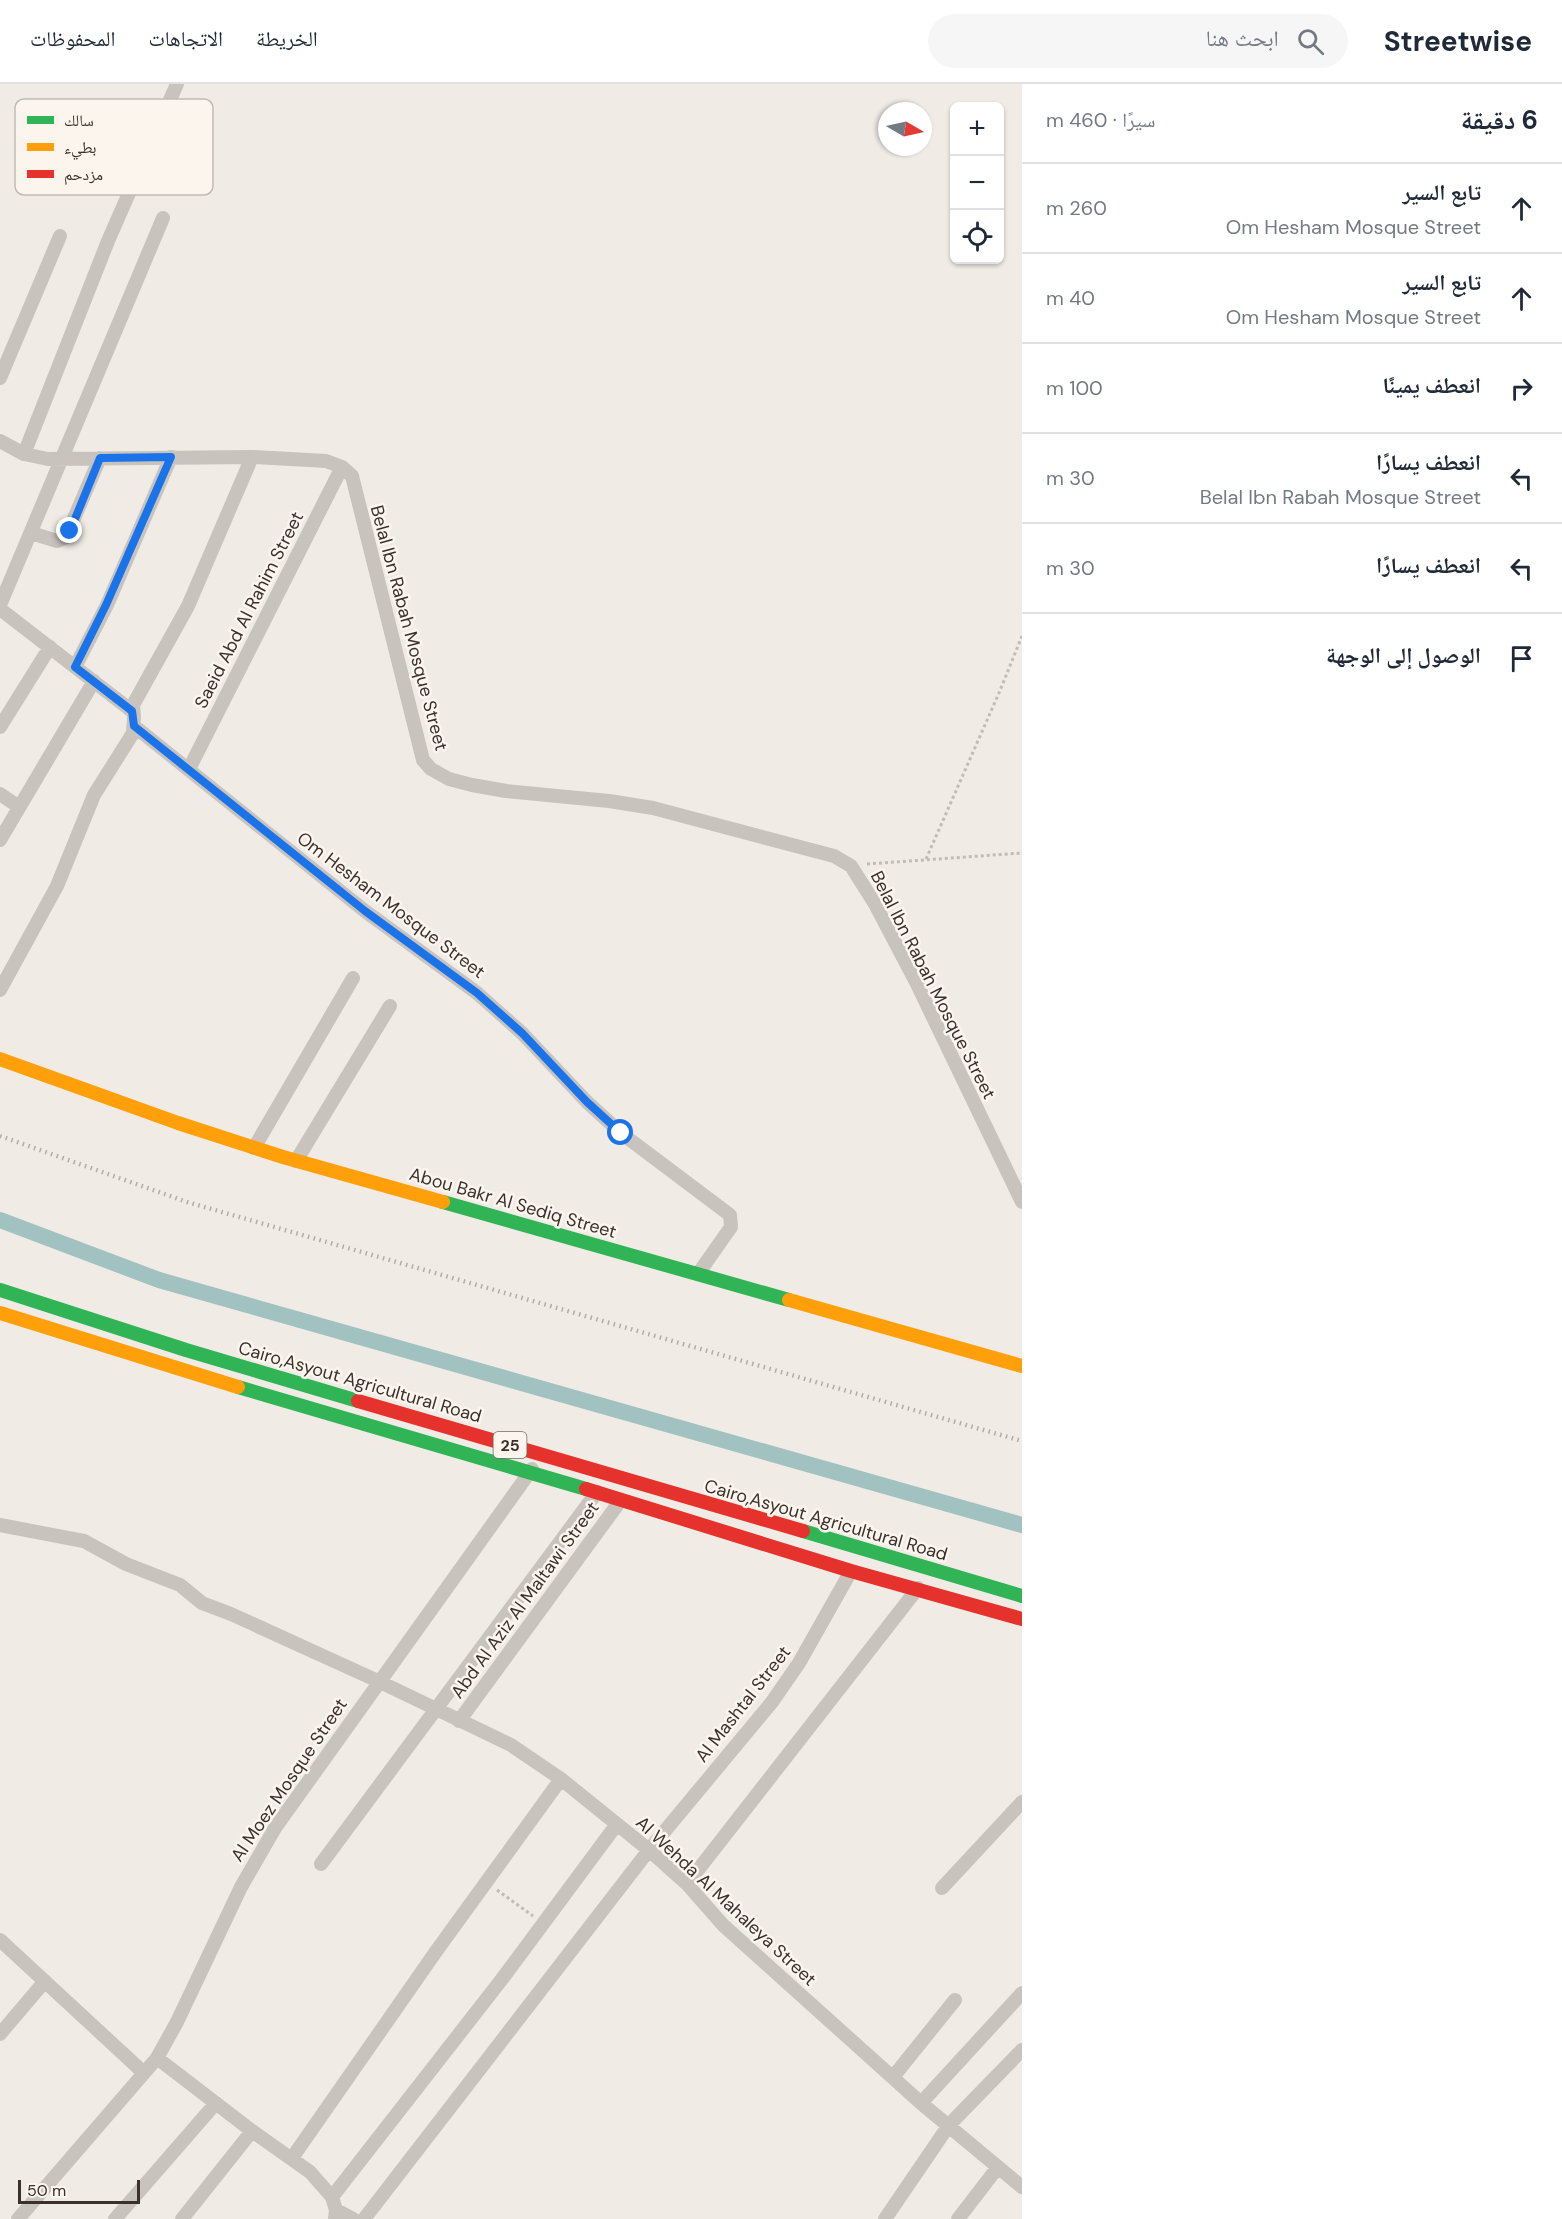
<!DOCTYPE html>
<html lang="ar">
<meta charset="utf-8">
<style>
body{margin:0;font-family:"DM Sans","Noto Naskh Arabic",sans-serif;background:#f6f6f7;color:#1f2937;direction:rtl}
.controls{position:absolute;right:18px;top:18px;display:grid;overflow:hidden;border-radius:9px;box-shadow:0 2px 4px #0004}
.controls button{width:54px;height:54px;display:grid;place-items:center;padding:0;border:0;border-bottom:2px solid #e0e1e3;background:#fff;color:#1f2937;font:30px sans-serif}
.compass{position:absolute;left:878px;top:18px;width:54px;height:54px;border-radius:50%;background:#fff;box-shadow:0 2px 4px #0004;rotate:99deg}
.scale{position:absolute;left:18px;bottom:15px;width:122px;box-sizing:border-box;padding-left:6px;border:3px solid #3b302b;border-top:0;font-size:16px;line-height:21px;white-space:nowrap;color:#3b302b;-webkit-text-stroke:4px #fbf5ee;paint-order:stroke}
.stop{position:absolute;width:18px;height:18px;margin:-14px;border:4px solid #1a73e8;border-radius:50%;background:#fff}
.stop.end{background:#1a73e8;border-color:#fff;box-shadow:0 2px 6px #0008}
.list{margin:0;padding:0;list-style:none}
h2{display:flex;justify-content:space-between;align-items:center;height:78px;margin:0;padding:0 24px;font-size:26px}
h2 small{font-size:20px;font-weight:400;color:#747a83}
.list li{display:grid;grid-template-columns:39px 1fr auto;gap:18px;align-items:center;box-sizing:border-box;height:90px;padding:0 24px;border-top:2px solid #e0e1e3}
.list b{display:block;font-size:22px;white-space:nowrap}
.list p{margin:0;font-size:20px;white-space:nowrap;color:#747a83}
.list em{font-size:20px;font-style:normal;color:#747a83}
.icon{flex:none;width:33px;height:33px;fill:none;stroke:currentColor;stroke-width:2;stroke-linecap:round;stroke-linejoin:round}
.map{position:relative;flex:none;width:1022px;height:2135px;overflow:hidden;direction:ltr}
header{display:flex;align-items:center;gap:36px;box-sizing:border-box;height:84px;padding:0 30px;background:#fff;border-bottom:2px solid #e0e1e3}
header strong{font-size:28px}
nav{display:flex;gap:33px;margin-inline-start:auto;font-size:21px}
.search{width:420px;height:54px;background:#f6f6f7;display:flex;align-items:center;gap:15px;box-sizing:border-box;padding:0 21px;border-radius:33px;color:#747a83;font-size:22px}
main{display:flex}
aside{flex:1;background:#fff}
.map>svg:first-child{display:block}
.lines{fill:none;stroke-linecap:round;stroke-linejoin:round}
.canal{stroke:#a1c2c1;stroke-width:16}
.path{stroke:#c2bbb6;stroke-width:3;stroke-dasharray:3 3;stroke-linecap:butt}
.street{stroke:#c9c3be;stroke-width:14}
.fast{stroke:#30b455;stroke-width:14}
.slow{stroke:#ff9f0a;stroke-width:14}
.jam{stroke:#e5322d;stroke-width:14}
.rail{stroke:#b1aca8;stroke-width:4.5;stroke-dasharray:1.5 4.5;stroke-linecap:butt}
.route{stroke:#1a73e8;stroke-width:8}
.labels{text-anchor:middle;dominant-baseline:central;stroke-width:5;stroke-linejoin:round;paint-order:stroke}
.shield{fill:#fbf5ee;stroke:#756b66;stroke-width:1.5}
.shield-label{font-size:16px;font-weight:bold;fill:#3b302b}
.street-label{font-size:18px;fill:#3b302b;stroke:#fbf5ee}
.key{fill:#fbf5ee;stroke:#c1bab4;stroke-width:1.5}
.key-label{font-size:16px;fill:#3b302b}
</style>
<header>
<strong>Streetwise</strong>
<div class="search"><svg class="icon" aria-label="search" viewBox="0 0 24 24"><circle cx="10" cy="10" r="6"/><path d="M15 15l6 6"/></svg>ابحث هنا</div>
<nav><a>الخريطة</a><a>الاتجاهات</a><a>المحفوظات</a></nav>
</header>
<main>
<aside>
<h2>6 دقيقة<small>سيرًا · 460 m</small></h2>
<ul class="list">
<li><svg class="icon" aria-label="ahead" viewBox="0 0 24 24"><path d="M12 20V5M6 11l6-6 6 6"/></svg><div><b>تابع السير</b><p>Om Hesham Mosque Street</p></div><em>260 m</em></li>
<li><svg class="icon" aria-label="ahead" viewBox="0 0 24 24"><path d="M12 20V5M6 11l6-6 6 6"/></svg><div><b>تابع السير</b><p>Om Hesham Mosque Street</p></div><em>40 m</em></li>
<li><svg class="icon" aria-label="right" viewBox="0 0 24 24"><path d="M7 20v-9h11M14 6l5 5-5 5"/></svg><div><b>انعطف يمينًا</b></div><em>100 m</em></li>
<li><svg class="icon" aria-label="left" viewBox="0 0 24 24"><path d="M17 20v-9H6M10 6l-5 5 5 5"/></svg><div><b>انعطف يسارًا</b><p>Belal Ibn Rabah Mosque Street</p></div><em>30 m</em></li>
<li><svg class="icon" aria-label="left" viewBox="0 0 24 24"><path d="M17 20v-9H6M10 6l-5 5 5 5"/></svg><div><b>انعطف يسارًا</b></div><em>30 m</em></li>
<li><svg class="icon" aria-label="arrive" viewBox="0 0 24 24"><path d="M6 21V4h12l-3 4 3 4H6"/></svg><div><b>الوصول إلى الوجهة</b></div></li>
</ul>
</aside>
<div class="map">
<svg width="1022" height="2135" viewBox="0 0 1022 2135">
<rect width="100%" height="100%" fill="#f0ebe5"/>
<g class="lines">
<path class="canal" d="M0,1136L159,1196L1022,1441"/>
<path class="path" d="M926,775L999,609L1022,552
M867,780L1022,769
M497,1806L533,1832"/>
<path class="street" d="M0,294L60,152
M0,357L24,370L48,375L252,373L309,376L326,377L342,383L352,392L423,676L431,685L449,695L472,701L506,707L609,717L653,724L834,772L851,782L875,820L917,900L1022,1118
M24,370L108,157L177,0
M31,449L57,457L66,453L100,374
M0,521L163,134
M0,525L132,627
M75,583L107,521L171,373
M134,642L365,827L477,909L522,949L587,1018L621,1049L730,1131L731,1143L698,1190
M0,643L50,563
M189,685L342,383
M0,710L19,723
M0,756L94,597
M0,906L57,802L94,711L133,649L134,634L133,621L188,522L252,373
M254,1064L353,894
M296,1077L390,922
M0,1441L84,1457L126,1480L180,1501L202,1519L231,1530L378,1597L511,1661L561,1695L649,1766L687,1800L723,1841L921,2019L1022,2103
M459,1637L621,1416
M321,1780L597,1408
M687,1800L918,1504
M942,1804L1022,1718
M0,1856L144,1989
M0,1950L45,1897
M157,1974L252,2047L310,2088L332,2113L336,2126L335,2135
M893,1993L955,1916
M921,2019L1022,1909
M292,2074L437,1866L561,1695
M332,2113L502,1895L617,1740
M336,2126L353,2135
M18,2135L157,1974L177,1938L241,1803L275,1744L532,1385
M115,2135L216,2019
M182,2135L252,2047
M364,2135L649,1766L772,1618L799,1579L851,1487
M885,2135L949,2041L1022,1966
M958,2135L998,2083"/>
<path class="fast" d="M443,1118L789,1216
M0,1206L186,1266L358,1317
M238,1303L586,1405
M803,1447L1022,1512"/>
<path class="slow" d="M0,975L178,1039L283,1073L443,1118
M789,1216L1022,1282
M0,1229L238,1303"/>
<path class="jam" d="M358,1317L803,1447
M586,1405L851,1487L1022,1535"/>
<path class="rail" d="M0,1052L187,1118L1022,1357"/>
</g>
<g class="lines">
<path class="route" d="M70,447L100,374L171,373L106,521L75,583L132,627L134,642L365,827L477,909L522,949L587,1018L621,1049"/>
</g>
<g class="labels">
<rect class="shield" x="493.5" y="1348" width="33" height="26" rx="4.5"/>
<g class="shield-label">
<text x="510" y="1361">25</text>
</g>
<g class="street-label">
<text transform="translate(249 526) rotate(-63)">Saeid Abd Al Rahim Street</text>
<text transform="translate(409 544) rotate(75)">Belal Ibn Rabah Mosque Street</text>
<text transform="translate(391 821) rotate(37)">Om Hesham Mosque Street</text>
<text transform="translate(933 901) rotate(63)">Belal Ibn Rabah Mosque Street</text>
<text transform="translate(513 1119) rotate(16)">Abou Bakr Al Sediq Street</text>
<text transform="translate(360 1298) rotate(16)">Cairo,Asyout Agricultural Road</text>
<text transform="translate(826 1436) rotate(16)">Cairo,Asyout Agricultural Road</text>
<text transform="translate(525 1516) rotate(-54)">Abd Al Aziz Al Maltawi Street</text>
<text transform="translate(743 1620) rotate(-52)">Al Mashtal Street</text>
<text transform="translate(289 1696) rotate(-56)">Al Moez Mosque Street</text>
<text transform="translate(726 1817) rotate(43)">Al Wehda Al Mahaleya Street</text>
</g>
</g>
<rect x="15" y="15" width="198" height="96" rx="9" class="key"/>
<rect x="27" y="32" width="27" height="8" fill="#30b455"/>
<rect x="27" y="59" width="27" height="8" fill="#ff9f0a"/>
<rect x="27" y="86" width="27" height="8" fill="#e5322d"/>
<g class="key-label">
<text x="64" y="42">سالك</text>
<text x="64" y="69">بطيء</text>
<text x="64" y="96">مزدحم</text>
</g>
</svg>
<div class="controls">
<button>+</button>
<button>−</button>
<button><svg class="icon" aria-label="locate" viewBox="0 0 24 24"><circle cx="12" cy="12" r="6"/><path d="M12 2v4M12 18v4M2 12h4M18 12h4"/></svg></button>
</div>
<svg class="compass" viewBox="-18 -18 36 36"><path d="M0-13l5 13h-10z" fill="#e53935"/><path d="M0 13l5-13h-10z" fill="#747a83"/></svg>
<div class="scale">50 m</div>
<div class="stop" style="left:621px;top:1049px"></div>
<div class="stop end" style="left:70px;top:447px"></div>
</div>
</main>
